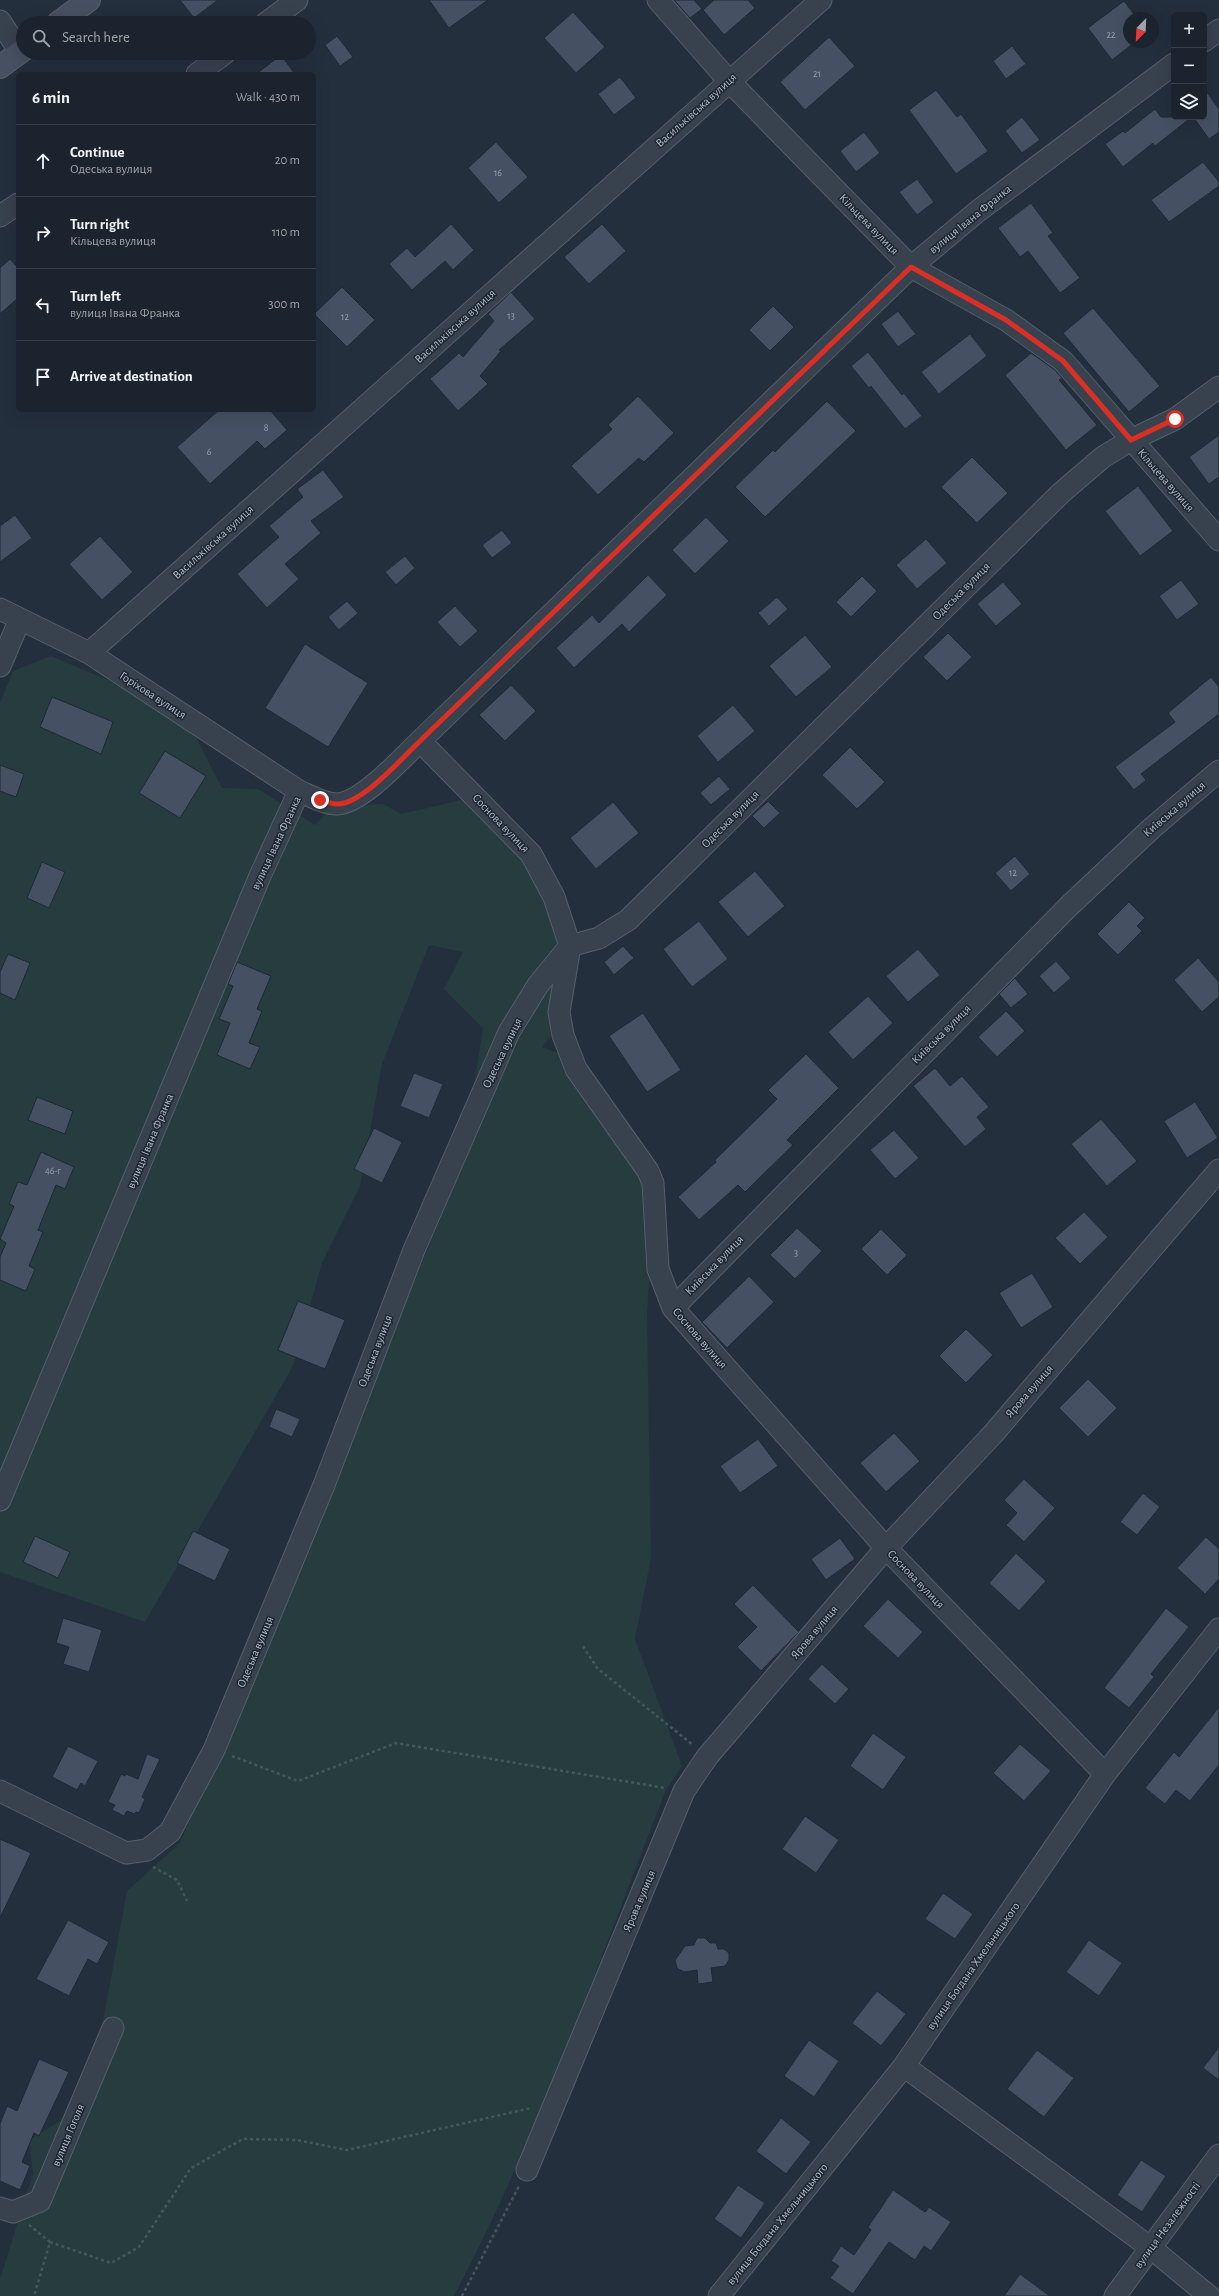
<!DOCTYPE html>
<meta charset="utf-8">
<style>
body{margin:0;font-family:"Alegreya Sans",sans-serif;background:#282f3a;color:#f1f3f6}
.controls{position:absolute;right:12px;top:12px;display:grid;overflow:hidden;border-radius:6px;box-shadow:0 4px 16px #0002}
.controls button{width:36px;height:36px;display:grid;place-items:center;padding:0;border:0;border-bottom:1px solid #39404a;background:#1b232e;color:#f1f3f6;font:20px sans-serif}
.compass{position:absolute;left:1123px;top:12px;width:36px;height:36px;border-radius:50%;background:#1b232e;box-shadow:0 4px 16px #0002;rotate:204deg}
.stop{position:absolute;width:12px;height:12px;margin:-9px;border:3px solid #d93025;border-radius:50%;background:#fff}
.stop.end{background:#d93025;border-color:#fff;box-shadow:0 1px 4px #0008}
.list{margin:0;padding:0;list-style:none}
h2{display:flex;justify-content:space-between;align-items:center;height:52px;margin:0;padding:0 16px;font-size:17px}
h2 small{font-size:13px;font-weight:400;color:#a0a4aa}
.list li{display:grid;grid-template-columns:26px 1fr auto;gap:12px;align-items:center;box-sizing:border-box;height:72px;padding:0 16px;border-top:1px solid #39404a}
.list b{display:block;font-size:15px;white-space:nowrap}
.list p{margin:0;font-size:13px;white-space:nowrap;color:#a0a4aa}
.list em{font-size:13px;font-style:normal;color:#a0a4aa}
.icon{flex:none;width:22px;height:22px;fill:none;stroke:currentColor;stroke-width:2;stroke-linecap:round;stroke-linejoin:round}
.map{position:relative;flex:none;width:1219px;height:2296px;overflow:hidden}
.search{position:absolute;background:#1b232e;box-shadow:0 4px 16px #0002;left:16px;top:16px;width:300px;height:44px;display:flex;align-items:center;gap:10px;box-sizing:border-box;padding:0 14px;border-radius:22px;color:#a0a4aa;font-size:15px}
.panel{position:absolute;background:#1b232e;box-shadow:0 4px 16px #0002;left:16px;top:72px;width:300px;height:340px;border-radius:6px}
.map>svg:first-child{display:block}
.green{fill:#263c3f}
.building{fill:#455162;stroke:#1f2835}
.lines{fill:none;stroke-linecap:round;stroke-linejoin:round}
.street-casing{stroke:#565f6c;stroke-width:23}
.secondary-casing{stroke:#565f6c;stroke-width:24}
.path{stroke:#44595c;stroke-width:2.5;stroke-dasharray:3 3;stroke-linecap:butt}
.street{stroke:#38414e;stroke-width:21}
.secondary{stroke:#465061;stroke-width:22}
.route{stroke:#d93025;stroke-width:5}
.labels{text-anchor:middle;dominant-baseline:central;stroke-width:3;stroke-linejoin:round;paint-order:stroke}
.number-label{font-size:10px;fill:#98a1af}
.street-label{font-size:12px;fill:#b4bcc9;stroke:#1d2633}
</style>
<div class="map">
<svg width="1219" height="2296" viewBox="0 0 1219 2296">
<rect width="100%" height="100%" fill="#242f3e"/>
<path class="green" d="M51,656L145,696L187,720L222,788L258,789L315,825L333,807L383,804L401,814L462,800L499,812L557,880L564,932L558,1028L542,1047L574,1059L637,1148L654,1160L662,1213L649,1283L647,1314L651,1558L635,1639L682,1766L666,1790C599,1960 539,2134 454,2296H0V2279L33,2174L29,2140L63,2119L95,2065L127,1891L180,1843L461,1169L483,1028L444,989L463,952L429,945L382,1064L360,1186L322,1263L293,1366L145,1622L0,1572V703L13,671Z"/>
<path class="building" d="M180,0H218L194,18Z
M429,0H488L449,28Z
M674,0H694L702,9L690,18Z
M714,0H748L755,8L724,35L703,10Z
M1124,1L1137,18H1129V42H1135L1112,60L1088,28Z
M573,12L605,47L576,73L544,38Z
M337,36L353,57L340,66L325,45Z
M829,37L855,66L805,110L780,82Z
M1012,46L1026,64L1006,79L993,61Z
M281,55L295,74H256Z
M620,77L636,98L614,115L598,94Z
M1204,88L1219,109V132L1209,139L1193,117H1204Z
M936,90L957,117L961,114L988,151L956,174L909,110Z
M1155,109L1161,117H1192L1155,146L1153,143L1123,167L1105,144L1123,131L1125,133Z
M1022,117L1040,140L1022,153L1005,131Z
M864,132L880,153L856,172L840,151Z
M496,142L528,177L499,203L468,168Z
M1203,162L1219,182V186L1169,222L1151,200Z
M917,179L934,202L917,215L899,192Z
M1031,203L1053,233L1048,236L1080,278L1060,293L1028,251L1020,257L998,228Z
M451,224L474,250L453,270L445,261L412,290L389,264L407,248L415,257Z
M602,224L626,251L589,284L564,257Z
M10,259L18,268V298L0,314V268Z
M342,287L375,320L347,347L314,314Z
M511,292L535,319L499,350L501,351L480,376L488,384L458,411L430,379L459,353L463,357L494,321L488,314Z
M773,306L794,327L770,351L749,330Z
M1093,308L1160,386L1129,412L1063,333Z
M898,311L916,334L898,347L881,324Z
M970,334L987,356L939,394L921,372Z
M868,352L902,395L904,393L922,416L905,429L871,386L869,388L851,366Z
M1031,353L1055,370L1062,378L1059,380L1097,425L1066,450L1005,375Z
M638,396L674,433L644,462L639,458L598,495L571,466L612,429L608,425Z
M827,401L856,431L765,517L735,487L773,450L775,452Z
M219,410H270L287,430L265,449L257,441L210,484L177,447Z
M1219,435V477L1209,484L1189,457Z
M972,457L1008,493L977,523L941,487Z
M323,470L344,497L311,521L321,533L285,564L299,579L267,608L237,574L279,537L269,526L303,497L297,489Z
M1138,486L1173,531L1140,556L1105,511Z
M15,515L32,538L0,562V526Z
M706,517L729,541L695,574L672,550Z
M502,530L512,543L492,558L482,545Z
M100,536L133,572L102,600L69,564Z
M926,539L947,563L917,589L896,565Z
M405,556L415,568L396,585L385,572Z
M648,575L667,595L629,632L622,624L574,668L556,648L592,615L599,623Z
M862,576L877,591L851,617L836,602Z
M1181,580L1199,604L1177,620L1159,596Z
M1003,582L1022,604L996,626L977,604Z
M777,597L788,609L769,626L758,613Z
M347,601L358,613L339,630L328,617Z
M455,606L478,631L460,647L437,622Z
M948,633L972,657L947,681L923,657Z
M805,635L832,667L796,697L769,666Z
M305,644L368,683L328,747L265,708Z
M1211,677L1219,687V714L1141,774L1146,780L1134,790L1115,767L1175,722L1168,713Z
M511,685L536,711L505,741L479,715Z
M52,697L113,722L101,754L40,727Z
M733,705L755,731L718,762L697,736Z
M850,747L885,782L857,809L822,775Z
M165,751L206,776L180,818L139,793Z
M0,765L24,774L16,797L0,791Z
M719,776L730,789L711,805L700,793Z
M768,801L780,813L764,828L752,816Z
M613,802L639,833L596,869L570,838Z
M1015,856L1030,874L1011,891L995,873Z
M42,862L65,872L49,908L27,898Z
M755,871L785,906L748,937L718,902Z
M1129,902L1145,918L1137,926L1142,931L1118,955L1097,934Z
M699,921L728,959L692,987L663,949Z
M623,946L634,958L614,975L604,962Z
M918,949L940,975L908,1002L886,976Z
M8,954L30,963L15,1000L0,993V972Z
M1198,958L1219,982V997L1202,1012L1174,980Z
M1056,961L1071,978L1054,993L1039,976Z
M237,962L271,976L257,1009L262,1011L249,1043L260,1047L250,1069L217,1055L230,1023L219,1019L233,986L228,984Z
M1015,978L1028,994L1011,1008L999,994Z
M868,996L893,1023L853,1060L828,1032Z
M1006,1011L1025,1031L997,1057L978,1037Z
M643,1013L681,1070L647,1092L609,1036Z
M806,1054L839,1088L787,1140L793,1145L745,1192L738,1185L699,1220L678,1197L716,1162L715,1160L777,1099L768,1090Z
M935,1068L950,1086L962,1076L989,1107L977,1117L986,1129L965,1147L913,1086Z
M414,1073L443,1084L429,1118L400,1106Z
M37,1097L73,1111L65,1134L28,1120Z
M1195,1102L1218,1138L1187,1158L1164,1121Z
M1101,1119L1137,1161L1107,1186L1071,1144Z
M374,1128L402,1142L382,1183L354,1169Z
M894,1130L919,1158L895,1179L870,1150Z
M41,1152L74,1167L65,1189L56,1185L38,1230L43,1232L29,1266L35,1269L26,1291L0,1280V1257L6,1243L0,1239L14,1206L9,1204L18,1182L27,1185Z
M1084,1212L1108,1237L1080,1264L1055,1238Z
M797,1228L822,1251L795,1279L770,1255Z
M881,1229L907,1255L887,1275L861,1249Z
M1032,1273L1053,1307L1021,1328L999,1293Z
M749,1276L774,1302L727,1348L702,1322Z
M298,1301L345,1320L325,1369L278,1350Z
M966,1329L993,1355L966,1383L939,1356Z
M1088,1379L1117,1408L1088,1437L1059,1408Z
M276,1409L300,1419L292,1437L269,1427Z
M894,1433L920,1461L886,1492L860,1463Z
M758,1439L778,1466L740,1493L720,1466Z
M1024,1479L1055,1508L1024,1542L1006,1525L1017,1513L1004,1500Z
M1143,1493L1160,1507L1137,1535L1120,1522Z
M193,1531L230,1549L215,1581L177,1563Z
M35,1536L70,1552L58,1578L23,1562Z
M1206,1537L1219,1549V1579L1205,1594L1177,1568Z
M840,1538L855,1559L826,1580L811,1559Z
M1016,1553L1046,1581L1019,1611L989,1583Z
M753,1585L799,1632L761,1671L737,1647L757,1627L734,1604Z
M888,1599L923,1632L898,1658L863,1626Z
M1166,1608L1189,1627L1151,1674L1154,1677L1129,1708L1104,1688Z
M63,1618L102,1630L89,1672L63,1664L69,1647L56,1643Z
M822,1664L849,1689L835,1704L808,1679Z
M1219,1707V1765L1190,1801L1176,1790L1165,1804L1145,1788L1174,1752L1179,1757Z
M873,1733L906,1757L883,1790L850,1766Z
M1020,1744L1051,1771L1024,1801L993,1773Z
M68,1746L98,1761L85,1786L81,1783L77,1790L52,1777Z
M147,1754L160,1759L142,1797L145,1799L139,1813L136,1812L135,1814L127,1811L124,1816L112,1810L115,1805L108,1802L121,1774L125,1776L126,1774L138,1779Z
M805,1816L839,1840L816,1873L782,1849Z
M0,1839L31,1853L0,1918Z
M943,1893L973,1914L955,1939L925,1919Z
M68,1920L109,1942L97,1964L88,1959L69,1996L36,1979Z
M697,1938H705L710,1943H716L718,1949H724L729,1953V1960L725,1966L711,1968L713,1982L698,1984L697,1970L684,1972L677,1968L675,1960L685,1946L694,1945Z
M1089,1940L1122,1963L1099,1996L1066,1972Z
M877,1991L906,2014L881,2046L852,2023Z
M809,2040L839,2061L814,2097L784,2076Z
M1219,2047V2080L1203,2068Z
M1037,2050L1074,2078L1044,2117L1007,2089Z
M39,2059L69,2072L39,2136L34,2133L22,2162L30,2166L20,2190L0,2181V2124L7,2106L17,2111Z
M781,2118L811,2142L786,2174L756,2151Z
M1141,2160L1166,2176L1142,2212L1117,2195Z
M738,2185L765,2203L741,2238L714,2219Z
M893,2190L925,2212L929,2207L951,2222L931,2251L924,2246L915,2260L889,2242L853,2294L830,2278L839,2266L831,2261L841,2246L854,2255L871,2230L868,2227Z
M1020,2274L1050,2296H1004Z"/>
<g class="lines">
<defs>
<path id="street" d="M658,0L729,81L911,267L1006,320L1063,361L1219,540
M0,21L20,52
M266,23L297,0
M1204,41L1219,30
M197,74L225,53
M0,216L18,204
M0,609L89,653L299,791C311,796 324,804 337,804C362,803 402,758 420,741L911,267L978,211L1174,64
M89,653L821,0
M0,666L20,619
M420,741L531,854L554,897L570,946L559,1012L563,1035L576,1069L648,1171L653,1183L658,1269L673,1308L886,1548L1105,1774
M673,1308L1069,906L1152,828L1219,771
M0,1500L260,876L299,791
M0,1791L126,1853L147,1850L170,1832L214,1750L324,1485L414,1250L509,1032L538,985L570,946L599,938L628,920L1061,493L1103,457L1131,440L1175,419L1219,387
M904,2066L1151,2248L1209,2296
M527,2170L684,1791L707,1757L886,1548L993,1434L1219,1170
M0,2208L13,2212L40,2201L113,2028
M719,2296L904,2066L1105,1774L1219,1629
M1115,2296L1219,2155"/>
<path id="secondary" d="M58,23L89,0
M0,67L23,50"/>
</defs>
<use href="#street" class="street-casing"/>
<use href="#secondary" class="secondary-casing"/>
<path class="path" d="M583,1646L597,1668L693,1745
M232,1756L298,1781L396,1743L665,1788
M153,1867L177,1880L187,1901
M29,2225L50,2242L34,2296
M50,2242L111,2263L139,2247L191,2168L243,2139L297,2140L347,2150L531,2108
M462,2296L519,2186"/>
<use href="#street" class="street"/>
<use href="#secondary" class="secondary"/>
</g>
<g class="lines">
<path class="route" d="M320,800C325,801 332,804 338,804C363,803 402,758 420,741L911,267L1006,320L1063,361L1131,440L1175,419"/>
</g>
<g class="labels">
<g class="number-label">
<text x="1111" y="35">22</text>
<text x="817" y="74">21</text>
<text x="498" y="173">16</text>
<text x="511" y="316">13</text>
<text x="345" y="317">12</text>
<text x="266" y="428">8</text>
<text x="209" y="452">6</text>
<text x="1013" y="873">12</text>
<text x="53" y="1171">46-г</text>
<text x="796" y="1253">3</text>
</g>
<g class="street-label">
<text transform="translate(696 110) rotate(-42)">Васильківська вулиця</text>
<text transform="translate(970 219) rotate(-39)">вулиця Івана Франка</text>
<text transform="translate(869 224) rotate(46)">Кільцева вулиця</text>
<text transform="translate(455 326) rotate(-42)">Васильківська вулиця</text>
<text transform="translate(1166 480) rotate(49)">Кільцева вулиця</text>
<text transform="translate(213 542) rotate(-42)">Васильківська вулиця</text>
<text transform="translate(961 591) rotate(-45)">Одеська вулиця</text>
<text transform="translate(153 695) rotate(33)">Горіхова вулиця</text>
<text transform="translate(1174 809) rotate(-41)">Київська вулиця</text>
<text transform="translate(730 819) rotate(-45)">Одеська вулиця</text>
<text transform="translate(501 823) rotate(46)">Соснова вулиця</text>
<text transform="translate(276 843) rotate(-65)">вулиця Івана Франка</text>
<text transform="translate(941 1034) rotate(-45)">Київська вулиця</text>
<text transform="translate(502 1053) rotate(-64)">Одеська вулиця</text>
<text transform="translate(150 1141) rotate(-67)">вулиця Івана Франка</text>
<text transform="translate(714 1265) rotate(-46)">Київська вулиця</text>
<text transform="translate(700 1338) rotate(49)">Соснова вулиця</text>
<text transform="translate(375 1351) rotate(-69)">Одеська вулиця</text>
<text transform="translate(1029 1391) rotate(-49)">Ярова вулиця</text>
<text transform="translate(916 1579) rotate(46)">Соснова вулиця</text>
<text transform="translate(814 1632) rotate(-50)">Ярова вулиця</text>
<text transform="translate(255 1652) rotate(-67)">Одеська вулиця</text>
<text transform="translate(639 1901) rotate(-67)">Ярова вулиця</text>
<text transform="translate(973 1966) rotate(-55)">вулиця Богдана Хмельницького</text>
<text transform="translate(68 2135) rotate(-67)">вулиця Гоголя</text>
<text transform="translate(777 2224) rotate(-51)">вулиця Богдана Хмельницького</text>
<text transform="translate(1167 2225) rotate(-54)">вулиця Незалежності</text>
</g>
</g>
</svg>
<div class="controls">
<button>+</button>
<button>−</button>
<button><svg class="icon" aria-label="layers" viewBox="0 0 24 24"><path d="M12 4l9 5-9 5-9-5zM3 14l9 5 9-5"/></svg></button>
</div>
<svg class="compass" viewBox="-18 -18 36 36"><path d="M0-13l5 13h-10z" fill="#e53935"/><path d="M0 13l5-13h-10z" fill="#a0a4aa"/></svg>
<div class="stop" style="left:1175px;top:419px"></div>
<div class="stop end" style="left:320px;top:800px"></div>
<div class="search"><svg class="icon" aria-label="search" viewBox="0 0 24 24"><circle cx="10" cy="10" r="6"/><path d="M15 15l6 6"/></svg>Search here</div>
<section class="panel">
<h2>6 min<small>Walk · 430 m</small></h2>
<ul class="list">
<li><svg class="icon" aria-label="ahead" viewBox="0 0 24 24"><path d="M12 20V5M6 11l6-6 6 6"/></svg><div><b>Continue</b><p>Одеська вулиця</p></div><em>20 m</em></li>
<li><svg class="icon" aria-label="right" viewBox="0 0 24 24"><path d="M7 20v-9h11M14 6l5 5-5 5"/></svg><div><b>Turn right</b><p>Кільцева вулиця</p></div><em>110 m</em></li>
<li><svg class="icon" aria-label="left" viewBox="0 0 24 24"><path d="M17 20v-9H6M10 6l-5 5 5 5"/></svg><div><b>Turn left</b><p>вулиця Івана Франка</p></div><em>300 m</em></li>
<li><svg class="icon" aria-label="arrive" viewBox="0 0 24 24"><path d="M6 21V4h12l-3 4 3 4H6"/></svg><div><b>Arrive at destination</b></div></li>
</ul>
</section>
</div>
